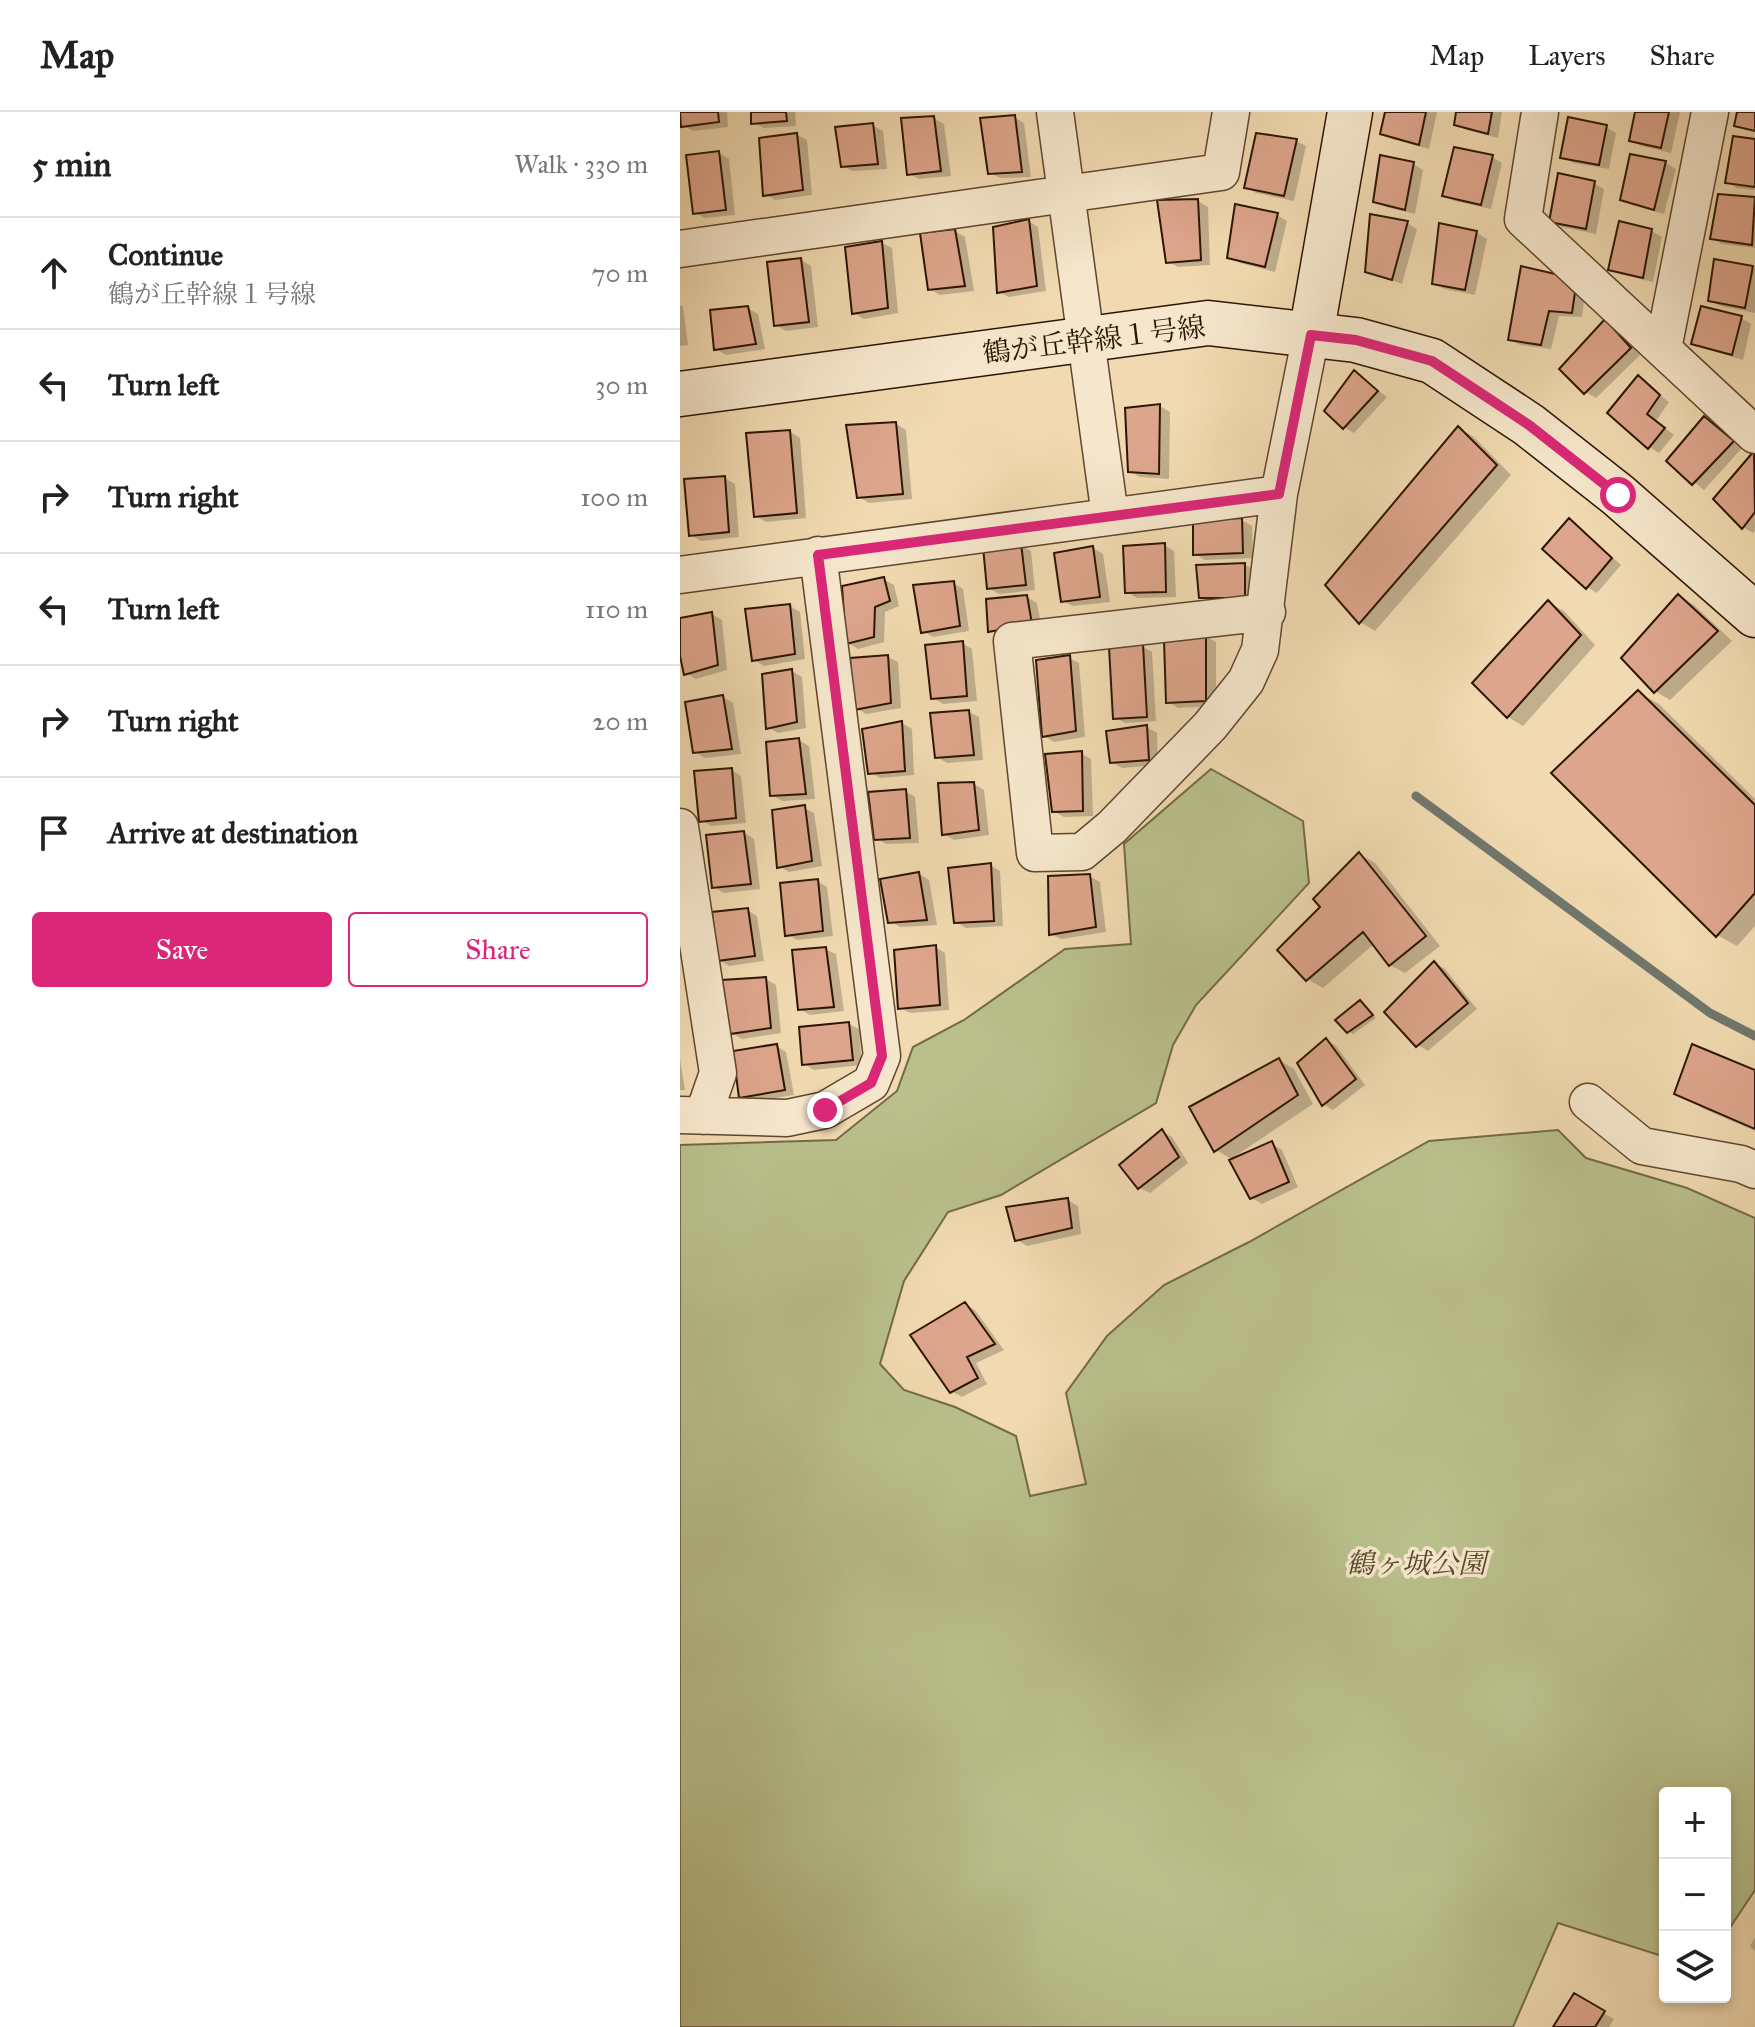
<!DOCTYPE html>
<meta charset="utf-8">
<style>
body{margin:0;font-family:"IM FELL Great Primer","Noto Serif JP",serif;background:#f6f6f6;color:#222}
.controls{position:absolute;right:24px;bottom:24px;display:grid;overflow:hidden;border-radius:8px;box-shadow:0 4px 12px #0003}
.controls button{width:72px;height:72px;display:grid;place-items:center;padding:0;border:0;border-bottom:2px solid #e0e0e0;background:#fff;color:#222;font:40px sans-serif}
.stop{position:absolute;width:24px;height:24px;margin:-18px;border:6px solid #db2777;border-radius:50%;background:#fff}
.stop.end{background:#db2777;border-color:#fff;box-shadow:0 2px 8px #0008}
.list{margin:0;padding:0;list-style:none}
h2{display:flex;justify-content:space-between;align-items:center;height:104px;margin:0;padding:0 32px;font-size:34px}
h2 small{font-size:26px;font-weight:400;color:#767676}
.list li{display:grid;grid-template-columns:52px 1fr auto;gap:24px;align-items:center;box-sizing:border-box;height:112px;padding:0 32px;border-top:2px solid #e0e0e0}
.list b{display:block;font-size:30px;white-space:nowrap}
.list p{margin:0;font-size:26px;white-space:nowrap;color:#767676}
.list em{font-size:26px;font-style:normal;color:#767676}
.actions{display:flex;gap:16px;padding:24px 32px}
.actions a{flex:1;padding:18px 0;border:2px solid #db2777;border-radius:8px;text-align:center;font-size:28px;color:#db2777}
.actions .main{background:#db2777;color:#fff}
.icon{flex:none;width:44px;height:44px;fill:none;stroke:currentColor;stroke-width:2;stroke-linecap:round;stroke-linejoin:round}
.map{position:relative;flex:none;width:1075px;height:1915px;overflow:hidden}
header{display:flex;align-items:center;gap:48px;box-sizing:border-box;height:112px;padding:0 40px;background:#fff;border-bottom:2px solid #e0e0e0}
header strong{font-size:38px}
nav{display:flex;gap:44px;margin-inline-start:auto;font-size:28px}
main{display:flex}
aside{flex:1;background:#fff}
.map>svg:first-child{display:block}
.green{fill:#b9c08c;stroke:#736a48;stroke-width:2}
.shadow{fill:#0003}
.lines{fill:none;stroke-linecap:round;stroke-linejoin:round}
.stream{stroke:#70776d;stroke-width:9}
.building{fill:#dda58b;stroke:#2d1503;stroke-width:2}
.street-casing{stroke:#5e462e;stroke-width:39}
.secondary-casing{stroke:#2d1503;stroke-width:47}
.street{stroke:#f6e7cc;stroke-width:36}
.secondary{stroke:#f6e7cc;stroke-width:44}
.route{stroke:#db2777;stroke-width:10}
.labels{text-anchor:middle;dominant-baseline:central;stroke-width:7;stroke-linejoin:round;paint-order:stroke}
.street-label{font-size:28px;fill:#2d1503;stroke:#f6e7cc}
.park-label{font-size:28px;font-style:italic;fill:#57482c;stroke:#f6e7cc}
</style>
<header>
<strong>Map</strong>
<nav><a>Map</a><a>Layers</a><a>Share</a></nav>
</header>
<main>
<aside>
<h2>5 min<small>Walk · 330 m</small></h2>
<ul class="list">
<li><svg class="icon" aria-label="ahead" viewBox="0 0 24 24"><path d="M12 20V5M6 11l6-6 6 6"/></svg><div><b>Continue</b><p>鶴が丘幹線１号線</p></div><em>70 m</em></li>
<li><svg class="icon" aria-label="left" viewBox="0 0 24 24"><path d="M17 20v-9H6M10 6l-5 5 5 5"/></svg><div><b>Turn left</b></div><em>30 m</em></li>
<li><svg class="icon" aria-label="right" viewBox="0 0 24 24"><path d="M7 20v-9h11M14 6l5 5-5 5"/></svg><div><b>Turn right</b></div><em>100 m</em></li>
<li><svg class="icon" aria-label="left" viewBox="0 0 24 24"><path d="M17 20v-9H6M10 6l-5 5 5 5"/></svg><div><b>Turn left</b></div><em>110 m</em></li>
<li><svg class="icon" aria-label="right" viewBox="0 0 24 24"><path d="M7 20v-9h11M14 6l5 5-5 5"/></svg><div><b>Turn right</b></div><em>20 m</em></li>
<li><svg class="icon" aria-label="arrive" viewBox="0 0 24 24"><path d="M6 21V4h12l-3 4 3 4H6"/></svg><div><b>Arrive at destination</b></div></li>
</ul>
<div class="actions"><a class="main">Save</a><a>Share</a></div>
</aside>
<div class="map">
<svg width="1075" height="1915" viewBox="0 0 1075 1915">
<rect width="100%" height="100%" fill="#f1dab1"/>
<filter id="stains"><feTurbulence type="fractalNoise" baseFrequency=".0025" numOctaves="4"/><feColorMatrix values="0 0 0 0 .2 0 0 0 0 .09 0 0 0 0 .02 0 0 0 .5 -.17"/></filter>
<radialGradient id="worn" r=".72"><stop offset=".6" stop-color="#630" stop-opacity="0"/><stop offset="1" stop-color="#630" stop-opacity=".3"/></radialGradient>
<path class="green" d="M531,657L623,709L629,771L516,893L493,933L476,991L321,1083L268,1100L224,1169L200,1252L224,1278L275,1295L336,1324L350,1384L406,1372L386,1281L427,1224L484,1173L569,1130L749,1029L878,1018L906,1046L1007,1076L1075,1106V1778L1045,1823V1681H985V1845L878,1811L833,1915H0V1033L156,1028L217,979L233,935L284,908L385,837L451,832L444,732Z"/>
<path class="shadow" d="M2,0H47L48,15L13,19L3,13Z
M73,0H115L116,14L84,16L73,10Z
M707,0H757L749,37L712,27L702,21Z
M778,0H822L818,26L787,18L776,12Z
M957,0H1000L991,41L961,34L951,28Z
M334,5L344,11L351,65L320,66L309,60Z
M253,6L264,12L271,64L239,67L228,61Z
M192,13L203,19L207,57L173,59L162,54Z
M926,15L936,21L929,57L893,51L883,45Z
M117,23L127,28L132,83L95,88L85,82Z
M616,29L626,34L614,89L576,81L566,75Z
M1075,29V78L1057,76L1047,70Z
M39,41L49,47L55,103L25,106L15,101Z
M952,44L986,51L996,57L984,102L953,93L943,87Z
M812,45L822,51L811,97L774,89L764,83Z
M733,52L743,58L735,102L706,95L695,89Z
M914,71L924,77L916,122L882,115L871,109Z
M1039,84L1075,87V136L1042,132L1032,126Z
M518,89L528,95L530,153L498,155L487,149Z
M597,103L607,109L595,160L560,151L549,145Z
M348,109L358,115L366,179L329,185L319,180Z
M727,111L737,117L722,172L687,159Z
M940,111L972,119L982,125L973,170L940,162L930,157Z
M275,119L285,125L294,179L260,183L250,177Z
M797,121L807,127L795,183L764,177L754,171Z
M202,131L212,136L218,201L184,207L174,201Z
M121,148L131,154L138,215L106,219L96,213Z
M1073,156L1075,157V201L1040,194L1030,188Z
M842,157L906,174L902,205L879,204L871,237L840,233L830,227Z
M0,193L3,195L8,233L0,234Z
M67,196L78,202L85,237L46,243L36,237Z
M1061,206L1071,212L1063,248L1023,236L1013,231Z
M925,210L935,216L960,243L916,286L906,280Z
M674,260L707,285L674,321L664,315Z
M959,266L989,290L976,309L994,323L979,341L969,335Z
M480,294L490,300L489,367L460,365L450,359L447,298Z
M1024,307L1062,336L1024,378L989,349Z
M216,312L226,318L232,387L189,391L179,385Z
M779,316L794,325L831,363L695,519L680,510Z
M110,320L120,326L126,406L86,410L76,404Z
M1074,341L1075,418L1073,421L1063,415L1036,387Z
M45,366L55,372L59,425L21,429L11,423Z
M562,408L572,414L573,446L525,448L515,442Z
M889,409L899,415L941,453L917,481L907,475Z
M341,433L351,439L355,478L319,482L309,476Z
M484,433L494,439L496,485L457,486L447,480Z
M413,436L423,442L430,490L393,494L383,489Z
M565,453L575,458V491H531L521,485Z
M203,467L214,473L219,494L205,500L204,530L178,537L168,531Z
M273,471L283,477L289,519L253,525L243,519Z
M999,484L1014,493L1052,529L990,588L975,579Z
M347,485L357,491L362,518L320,524L310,518Z
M869,491L884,499L915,533L843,614L828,605Z
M110,494L120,500L125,547L84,554L74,548Z
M32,502L42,508L47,558L16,567L6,561L0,534V508Z
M526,524L536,530V594L498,596L488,590Z
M282,531L292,537L297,589L263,592L253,586Z
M462,534L472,540L476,609L445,611L435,605Z
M208,545L218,550L221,596L186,602L176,596Z
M389,546L399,551L405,625L374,630L364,624Z
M112,559L122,565L126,616L98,621L88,615Z
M958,580L979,592L1075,687V814L1057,834L1037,823Z
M43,585L53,591L61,642L25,646L15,640Z
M289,600L299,605L303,648L267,651L257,645Z
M222,611L232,617L234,663L200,666L190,660Z
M466,615L477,621L478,653L442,656L432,650Z
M118,628L129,634L135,687L102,689L92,683Z
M401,641L411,647L413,704L384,705L373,699Z
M51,658L61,664L66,711L31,714L21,708Z
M294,672L304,678L309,723L274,728L264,722Z
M225,679L235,685L239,731L206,732L196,726Z
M124,696L134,701L142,754L109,760L99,754Z
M64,721L74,727L80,777L44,781L34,775Z
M680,742L695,751L760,834L725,861L710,853L694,832L643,876L627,867Z
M310,753L320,759L323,814L286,816L276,810Z
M239,762L249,768L257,813L220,815L210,809Z
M409,764L420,770L426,820L381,827L371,822Z
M137,769L147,775L153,824L117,828L107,822Z
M67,798L77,804L84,849L49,854L39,848Z
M255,835L265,841L269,898L230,901L220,896Z
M145,837L156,842L164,899L130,903L120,897Z
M755,851L765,857L797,897L748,939L738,933Z
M86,867L96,873L101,921L62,927L52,921Z
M681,890L696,906L673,922L668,919Z
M169,912L179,917L182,953L134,958L124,952Z
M646,928L656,934L685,973L653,998L643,992Z
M96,934L106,940L114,983L71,990L61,985Z
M0,947L5,978H0Z
M599,948L614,957L633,992L551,1047L536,1038Z
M1075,960V1019L1024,997L997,981Z
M482,1020L492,1025L508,1051L470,1081L460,1076Z
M592,1032L602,1038L618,1075L582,1092L571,1086Z
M388,1088L398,1094L401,1122L347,1134L337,1128Z
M285,1192L295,1198L324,1238L296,1251L307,1272L282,1285L271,1279Z
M1075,1825V1839L1070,1834Z
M895,1884L934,1907L929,1915H875Z"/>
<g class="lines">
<path class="stream" d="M736,684L1030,901L1075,924"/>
</g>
<path class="building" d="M0,0H38L39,10L1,15Z
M71,0H106L107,9L71,12Z
M705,0H746L739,33L700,22Z
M776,0H812L808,22L774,13Z
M955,0H989L981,36L949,29Z
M1057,0H1075V19L1054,14Z
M335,3L342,60L308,62L300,6Z
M254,4L261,59L227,63L221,6Z
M888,5L927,13L919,53L880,46Z
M193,11L198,52L161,55L155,15Z
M117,21L123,78L83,84L79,26Z
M576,21L617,27L604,84L564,76Z
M1053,24L1075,27V75L1045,71Z
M774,35L813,43L801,93L762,84Z
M39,39L46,98L13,102L6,43Z
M950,42L986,49L974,98L940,88Z
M700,43L734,50L725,98L693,90Z
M878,61L915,69L906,117L869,110Z
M1038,82L1075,85L1072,133L1030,127Z
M518,87L521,148L486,151L477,88Z
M555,92L598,101L585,155L547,146Z
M690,102L728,109L712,168L685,160Z
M349,107L357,174L317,181L313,115Z
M939,109L972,117L963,166L928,158Z
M759,111L797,119L785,178L752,172Z
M275,117L285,174L248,178L240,121Z
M202,129L208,196L172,202L165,135Z
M121,146L129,210L94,214L87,150Z
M1034,147L1073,154L1065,196L1028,189Z
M841,154L897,167L892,201L869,199L861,233L828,228Z
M68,194L76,232L34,238L30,198Z
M1021,194L1062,204L1052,243L1011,232Z
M925,207L951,236L904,282L879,257Z
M674,258L698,279L663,317L644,299Z
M958,263L980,283L967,302L985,316L968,337L927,301Z
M480,292L479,362L448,360L445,296Z
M1024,304L1054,329L1012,373L986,349Z
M216,310L223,382L177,386L166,313Z
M778,314L817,353L679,512L645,473Z
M110,318L117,401L74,405L66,321Z
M1074,339L1075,400L1062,417L1033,387Z
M45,364L49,420L9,424L4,367Z
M562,406L563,441L513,443V408Z
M889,406L932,446L906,477L862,437Z
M341,431L346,473L307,477L303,435Z
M485,431L486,480L445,481L443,434Z
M413,434L420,485L381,490L374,441Z
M565,451V486H519L516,453Z
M204,465L210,489L195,495L194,525L166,532L162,474Z
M274,469L280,514L241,521L233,473Z
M998,482L1038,519L974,581L941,546Z
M347,483L352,512L308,520L306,487Z
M868,488L901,523L827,606L792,571Z
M110,492L115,542L72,549L65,497Z
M32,500L38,553L4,563L0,544V506Z
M526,522V589L486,591L484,528Z
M283,529L287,584L251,587L245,533Z
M463,532L467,605L433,607L429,535Z
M208,543L211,591L174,598L170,546Z
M390,543L396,619L362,625L356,548Z
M112,557L117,610L86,617L82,562Z
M958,578L1075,693V781L1036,825L871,661Z
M43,583L52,637L13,641L5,590Z
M289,598L294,643L255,646L250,601Z
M222,609L225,659L188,662L182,617Z
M467,613L469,648L430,651L426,619Z
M119,626L126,682L90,684L86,630Z
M402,639L403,699L372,700L365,642Z
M52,656L56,706L19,710L14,659Z
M294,670L299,718L262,723L258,671Z
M226,677L230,726L194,728L188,680Z
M125,693L132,749L97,756L92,698Z
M64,719L71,772L32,776L26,723Z
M679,740L746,824L709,854L683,820L626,869L597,838L640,795L633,787Z
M311,751L314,809L274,811L268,756Z
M239,760L247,808L208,811L200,767Z
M410,762L416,815L369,823L368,764Z
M138,767L143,819L105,824L100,771Z
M68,796L75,844L37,849L32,800Z
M256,833L260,893L218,897L214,838Z
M146,835L154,895L118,898L112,838Z
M754,849L788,891L736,935L704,900Z
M86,865L91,916L50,922L42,868Z
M680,888L693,903L667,921L655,908Z
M169,910L173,948L122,953L119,915Z
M646,926L676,967L642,994L617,951Z
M97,932L105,978L59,986L53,939Z
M1012,932L1075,958V1017L994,982Z
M599,946L618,983L534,1040L509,995Z
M482,1017L499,1045L458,1077L439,1053Z
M592,1029L609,1070L570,1087L549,1048Z
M388,1086L392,1116L335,1129L326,1095Z
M285,1190L315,1232L287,1245L298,1266L270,1281L230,1223Z
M894,1881L925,1899L915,1915H873Z"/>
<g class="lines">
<defs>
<path id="street" d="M375,0L430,404
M860,0L843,107L1075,323
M0,137L541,60L551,0
M983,237L1030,0
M0,463L599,382
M587,500L332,529L355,741L402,740L432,715L530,614L566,569L580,538L599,382L631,223
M0,715L38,961L23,1004
M908,990L962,1034L1061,1052L1075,1058
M0,1003L107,1006L145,998L191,971L202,944L138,443"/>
<path id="secondary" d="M631,223L670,0
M0,282L528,211L676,228L752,249L849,313L938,383L1075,503"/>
</defs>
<use href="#street" class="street-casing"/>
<use href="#secondary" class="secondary-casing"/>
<use href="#street" class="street"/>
<use href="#secondary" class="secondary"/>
</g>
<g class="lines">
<path class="route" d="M145,998L191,971L202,944L138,443L599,382L631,223L676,228L752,249L849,313L938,383"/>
</g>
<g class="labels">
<g class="street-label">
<text transform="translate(414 228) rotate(-7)">鶴が丘幹線１号線</text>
</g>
<g class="park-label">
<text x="736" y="1451">鶴ヶ城公園</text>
</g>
</g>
<rect width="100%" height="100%" filter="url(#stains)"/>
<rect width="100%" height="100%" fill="url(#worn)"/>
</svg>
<div class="controls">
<button>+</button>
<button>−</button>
<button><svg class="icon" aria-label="layers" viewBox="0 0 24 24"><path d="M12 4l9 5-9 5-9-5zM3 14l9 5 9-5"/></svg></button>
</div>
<div class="stop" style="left:938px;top:383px"></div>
<div class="stop end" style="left:145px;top:998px"></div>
</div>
</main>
